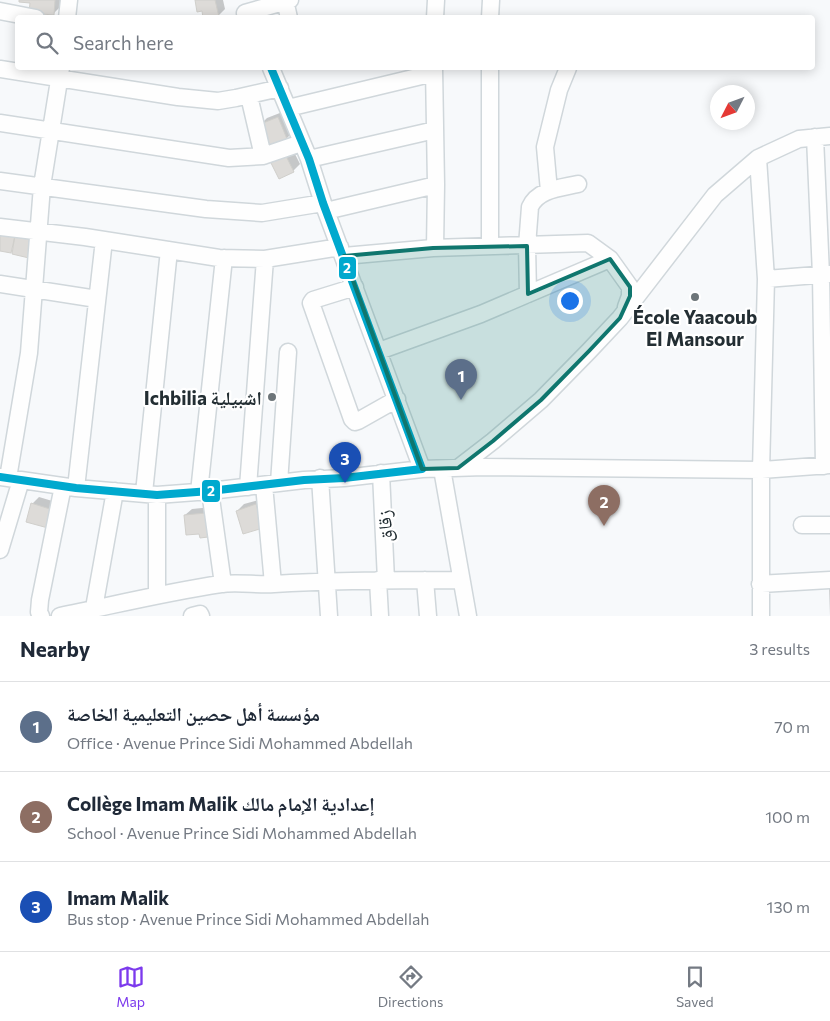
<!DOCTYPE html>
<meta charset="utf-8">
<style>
body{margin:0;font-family:Commissioner,"Noto Naskh Arabic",sans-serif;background:#f6f6f7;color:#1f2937}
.compass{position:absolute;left:710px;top:85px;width:45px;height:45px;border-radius:50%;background:#fff;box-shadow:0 2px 12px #0003;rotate:228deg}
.you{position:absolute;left:569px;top:300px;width:18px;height:18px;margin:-12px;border:4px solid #fff;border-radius:50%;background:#1a73e8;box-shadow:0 0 0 8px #1a73e833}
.badge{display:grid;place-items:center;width:32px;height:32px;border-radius:50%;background:#7c3aed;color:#fff;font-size:16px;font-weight:700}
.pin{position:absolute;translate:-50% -41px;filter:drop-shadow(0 1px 2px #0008)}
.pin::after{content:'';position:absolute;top:26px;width:18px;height:15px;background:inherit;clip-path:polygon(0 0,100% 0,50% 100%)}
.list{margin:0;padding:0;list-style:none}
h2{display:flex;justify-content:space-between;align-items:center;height:65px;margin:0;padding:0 20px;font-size:21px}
h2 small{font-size:16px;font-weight:400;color:#747a83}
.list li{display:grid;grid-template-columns:32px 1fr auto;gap:15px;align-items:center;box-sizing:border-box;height:90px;padding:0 20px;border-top:1px solid #e0e1e3}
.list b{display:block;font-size:19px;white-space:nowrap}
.list p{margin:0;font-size:16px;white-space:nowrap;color:#747a83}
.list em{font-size:16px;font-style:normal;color:#747a83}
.icon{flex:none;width:28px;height:28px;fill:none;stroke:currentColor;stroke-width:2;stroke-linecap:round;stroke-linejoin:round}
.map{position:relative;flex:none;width:830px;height:616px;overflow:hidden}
.search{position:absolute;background:#fff;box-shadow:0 2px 12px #0003;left:15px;right:15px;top:15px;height:55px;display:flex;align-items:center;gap:12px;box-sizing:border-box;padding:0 18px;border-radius:5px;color:#747a83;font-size:19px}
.sheet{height:335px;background:#fff}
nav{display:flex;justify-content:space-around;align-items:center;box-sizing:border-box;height:70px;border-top:1px solid #e0e1e3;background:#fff;font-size:14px;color:#747a83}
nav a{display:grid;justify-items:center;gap:2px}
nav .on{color:#7c3aed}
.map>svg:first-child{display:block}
.shadow{fill:#0003}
.building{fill:#dddbd8;stroke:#d0cfcb}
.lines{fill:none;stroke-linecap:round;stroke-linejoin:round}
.minor-casing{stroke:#d0d7db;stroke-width:19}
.minor{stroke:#fefefe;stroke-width:16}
.bus-1-casing{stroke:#fff;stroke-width:11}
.bus-1{stroke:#00a9ce;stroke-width:8}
.marked{fill:#0f766e;fill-opacity:0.2;stroke:#0f766e;stroke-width:4;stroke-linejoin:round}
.poi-dot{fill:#6d7579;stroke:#fff;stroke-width:2}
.labels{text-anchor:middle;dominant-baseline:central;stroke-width:4.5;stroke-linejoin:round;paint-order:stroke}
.poi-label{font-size:19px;font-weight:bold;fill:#232e33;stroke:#fff}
.street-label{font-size:19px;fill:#232e33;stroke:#fff}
.line-badge{stroke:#fff;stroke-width:2}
.badge-label{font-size:14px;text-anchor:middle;font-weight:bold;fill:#fff}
</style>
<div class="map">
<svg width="830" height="616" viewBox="0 0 830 616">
<rect width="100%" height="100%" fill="#f7f9fb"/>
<path class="shadow" d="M21,0H64L63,4L53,14L31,2Z
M196,0H223L225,9L218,16L205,18L203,10Z
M285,111L293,132L287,138L260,125L267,118Z
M292,148L300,164L293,171L272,162Z
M39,497L59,503L48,527L32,504Z
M263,499L262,527L237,511L244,504Z
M212,507L214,529L207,536L200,532L185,515L192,509Z
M830,583V616L829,584Z"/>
<path class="building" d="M19,0H55L54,15L29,13L30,3L19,2Z
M195,0H215L219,17L203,18L202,11L197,12Z
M278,117L287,139L267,147L258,125Z
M285,154L294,172L279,179L270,161Z
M0,233L15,236L11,253L0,251Z
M15,235L33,238L29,258L12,254Z
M31,503L53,510L48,528L26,522Z
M256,504L263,528L243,534L236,511Z
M206,513L208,537L200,538L199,534L186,535L184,515Z"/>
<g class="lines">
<defs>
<path id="minor" d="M285,0L289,18
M0,11L36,18
M245,13L290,0
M67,18L69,0
M435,18L436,0
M490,18L491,0
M271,68L309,159L323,203L422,469
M434,68L436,185L435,248
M0,69L178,97L218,101L236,98L280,88
M249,96L263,156
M288,108L434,73
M0,123L229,158L263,156L301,143
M815,137L821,275L824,466
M758,158L766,279L761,470V616
M309,159L435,130
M0,181L206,209L262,213L323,203
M549,191L545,147L559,90L568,68
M326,211L436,185
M0,227L85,237L219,258L265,259L340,247
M490,246V68
M344,256L433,248L588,243L610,259L630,287V296L626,307
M766,279L830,274
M0,284L97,299
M355,287L313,300L311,303L352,419L355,422L358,421L397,399
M528,294L527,246L530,207C538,189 561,188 578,184
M379,351L481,314L610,259
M458,468L493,441L541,400L589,351L620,318L715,195L758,158L799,139L830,136
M442,469L468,616
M381,473L386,580
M0,477L76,488L157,495L210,491L304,480L344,478L422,469L484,467L761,470L830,465
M8,478L29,353L42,186L61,68
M320,478L329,616
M279,483L288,352
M264,485L273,584
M248,487L265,259
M76,488L104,240
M210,491L223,584
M199,492L224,258
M144,493L169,250
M802,525H830
M0,550L21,480
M378,580L380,616
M425,580L428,616
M760,584L830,580
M157,595V495
M94,608L115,491
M41,616L39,612L40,600L63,486
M60,616C114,605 167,592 221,584C238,582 257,585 274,584C337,580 399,580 461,580
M192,616L200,614L201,616"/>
</defs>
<use href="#minor" class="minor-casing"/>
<use href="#minor" class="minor"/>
<defs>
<path id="bus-1" d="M271,68L309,159L323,203L422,469
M0,477L76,488L157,495L210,491L304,480L344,478L422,469"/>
</defs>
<use href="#bus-1" class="bus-1-casing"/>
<use href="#bus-1" class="bus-1"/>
</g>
<path class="marked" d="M527,246L528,294L610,259L630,287V296L620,318L589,351L541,400L493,441L458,468L422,469L344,256L433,248Z"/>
<g class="poi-dot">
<circle cx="695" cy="297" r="5"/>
<circle cx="272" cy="397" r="5"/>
</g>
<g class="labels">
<g class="poi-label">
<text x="695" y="316">École Yaacoub<tspan x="695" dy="22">El Mansour</tspan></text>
<text x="262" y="397" text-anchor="end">Ichbilia اشبيلية</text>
</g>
<g class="street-label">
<text transform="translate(384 526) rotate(-93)">زقاق</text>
</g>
</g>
<g class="line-badge">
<rect x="338" y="256" width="19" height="24" rx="5" fill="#00a9ce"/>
<rect x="201" y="479" width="20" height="24" rx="5" fill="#00a9ce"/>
</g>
<g class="badge-label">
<text x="347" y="273">2</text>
<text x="211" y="496">2</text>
</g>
</svg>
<svg class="compass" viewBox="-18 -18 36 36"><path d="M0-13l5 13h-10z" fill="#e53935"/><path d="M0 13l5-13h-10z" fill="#747a83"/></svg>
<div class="you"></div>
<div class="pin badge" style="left:461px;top:400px;background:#5c6f8a">1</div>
<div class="pin badge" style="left:604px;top:526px;background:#8d6e63">2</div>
<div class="pin badge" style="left:345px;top:483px;background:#1a4fb4">3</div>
<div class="search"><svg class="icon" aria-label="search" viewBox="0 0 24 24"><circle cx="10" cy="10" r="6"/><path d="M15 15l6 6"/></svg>Search here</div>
</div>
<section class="sheet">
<h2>Nearby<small>3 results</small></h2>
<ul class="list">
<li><span class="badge" style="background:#5c6f8a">1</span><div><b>مؤسسة أهل حصين التعليمية الخاصة</b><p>Office · Avenue Prince Sidi Mohammed Abdellah</p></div><em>70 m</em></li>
<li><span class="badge" style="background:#8d6e63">2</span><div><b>Collège Imam Malik إعدادية الإمام مالك</b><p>School · Avenue Prince Sidi Mohammed Abdellah</p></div><em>100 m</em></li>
<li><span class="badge" style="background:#1a4fb4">3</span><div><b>Imam Malik</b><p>Bus stop · Avenue Prince Sidi Mohammed Abdellah</p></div><em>130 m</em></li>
</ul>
</section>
<nav>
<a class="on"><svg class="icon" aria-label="map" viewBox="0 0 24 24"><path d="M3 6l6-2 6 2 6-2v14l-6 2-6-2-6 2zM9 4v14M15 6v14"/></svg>Map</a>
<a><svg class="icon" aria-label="directions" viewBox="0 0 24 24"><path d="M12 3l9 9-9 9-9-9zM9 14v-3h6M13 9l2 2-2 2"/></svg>Directions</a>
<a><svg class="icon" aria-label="saved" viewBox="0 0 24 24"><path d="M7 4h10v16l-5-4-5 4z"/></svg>Saved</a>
</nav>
